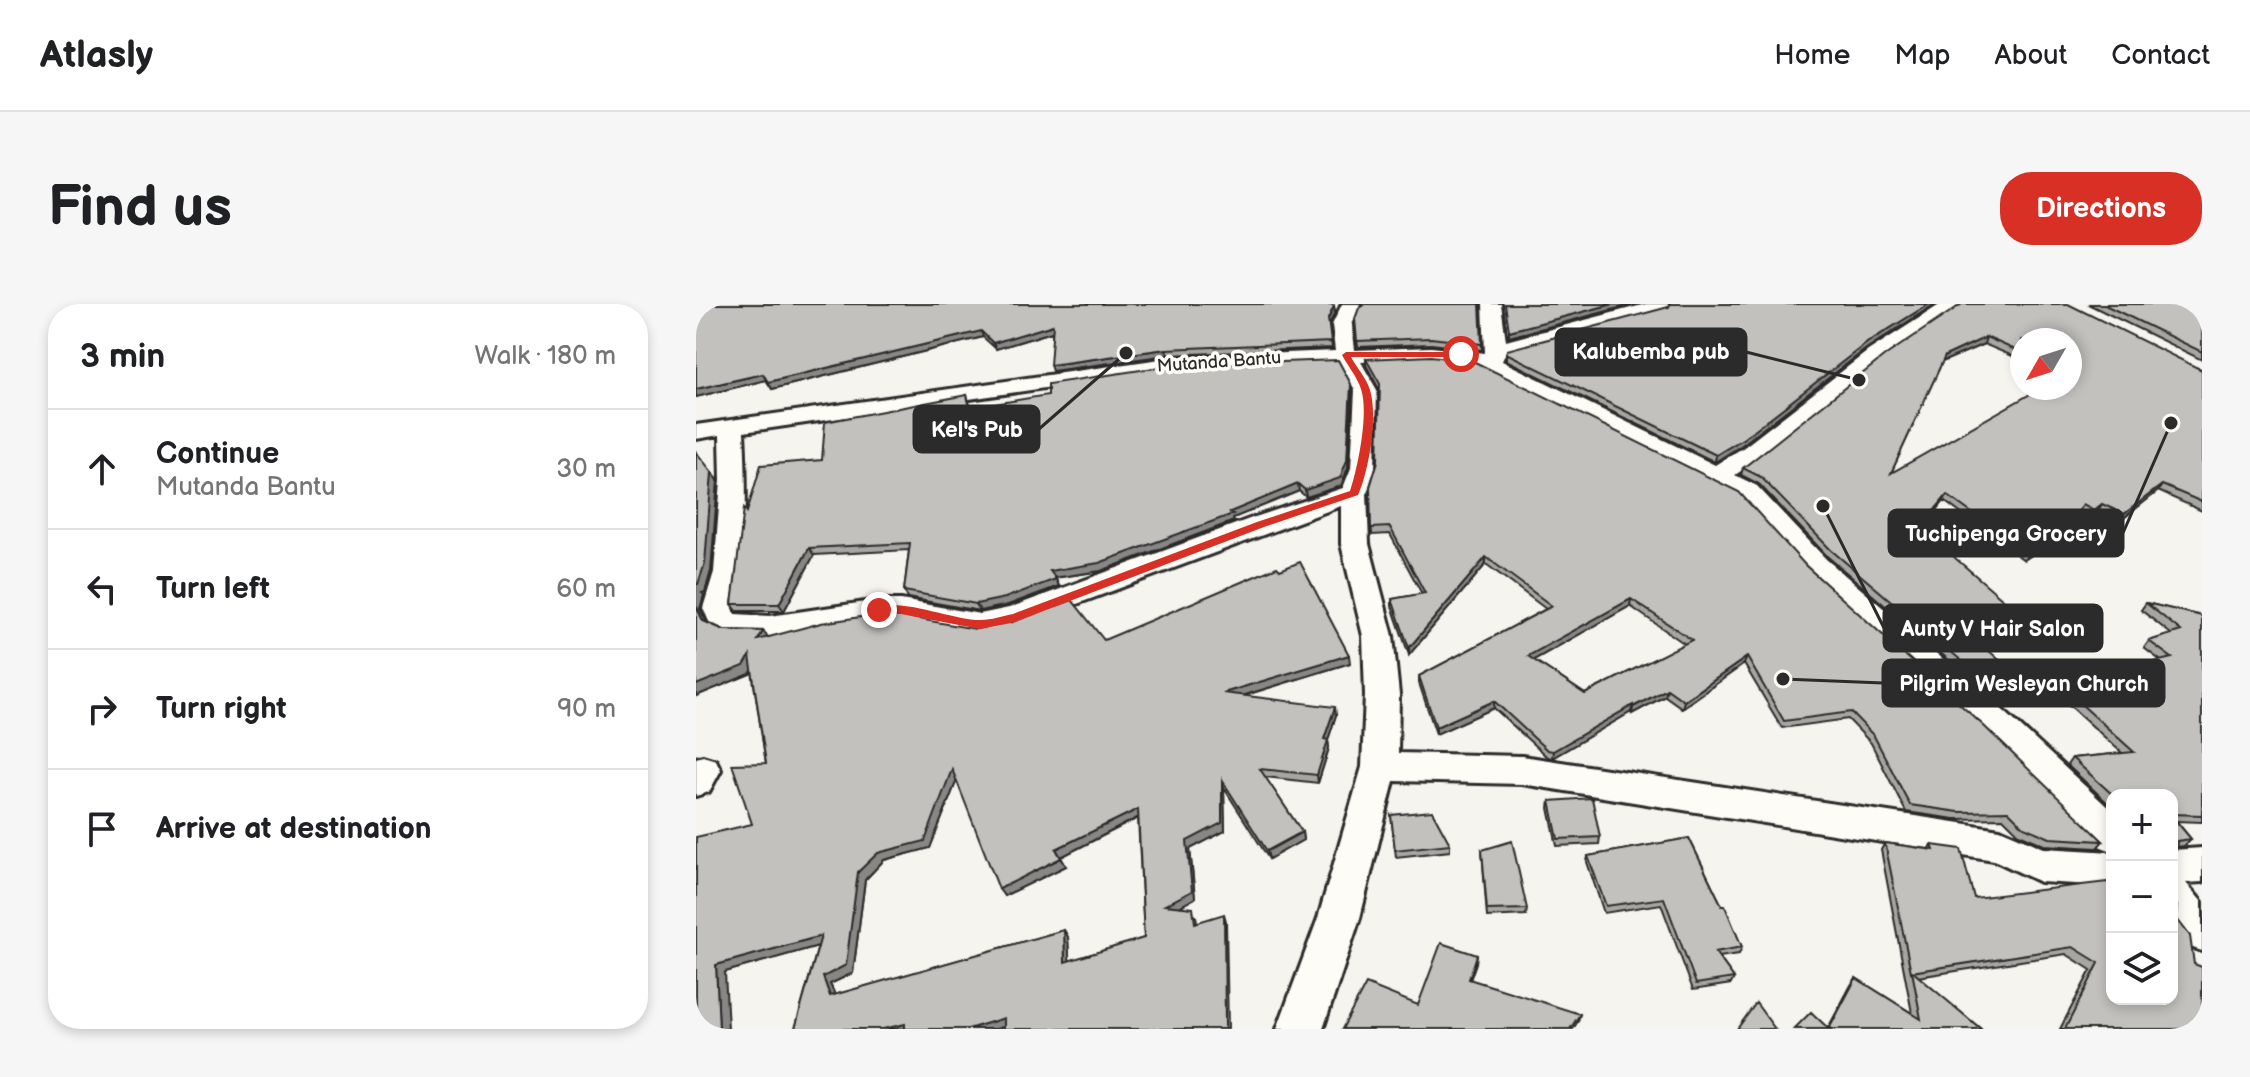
<!DOCTYPE html>
<meta charset="utf-8">
<style>
body{margin:0;font-family:"Balsamiq Sans",sans-serif;background:#f6f6f6;color:#202124}
.controls{position:absolute;right:24px;bottom:24px;display:grid;overflow:hidden;border-radius:16px;box-shadow:0 4px 12px #0003}
.controls button{width:72px;height:72px;display:grid;place-items:center;padding:0;border:0;border-bottom:2px solid #e0e0e0;background:#fff;color:#202124;font:40px sans-serif}
.compass{position:absolute;left:1314px;top:24px;width:72px;height:72px;border-radius:50%;background:#fff;box-shadow:0 4px 12px #0003;rotate:231deg}
.stop{position:absolute;width:24px;height:24px;margin:-18px;border:6px solid #d93025;border-radius:50%;background:#fff}
.stop.end{background:#d93025;border-color:#fff;box-shadow:0 2px 8px #0008}
.list{margin:0;padding:0;list-style:none}
h2{display:flex;justify-content:space-between;align-items:center;height:104px;margin:0;padding:0 32px;font-size:34px}
h2 small{font-size:26px;font-weight:400;color:#757577}
.list li{display:grid;grid-template-columns:52px 1fr auto;gap:24px;align-items:center;box-sizing:border-box;height:120px;padding:0 32px;border-top:2px solid #e0e0e0}
.list b{display:block;font-size:30px;white-space:nowrap}
.list p{margin:0;font-size:26px;white-space:nowrap;color:#757577}
.list em{font-size:26px;font-style:normal;color:#757577}
.icon{flex:none;width:44px;height:44px;fill:none;stroke:currentColor;stroke-width:2;stroke-linecap:round;stroke-linejoin:round}
.map{position:relative;flex:none;width:1506px;height:725px;overflow:hidden;border-radius:32px}
header{display:flex;align-items:center;gap:48px;box-sizing:border-box;height:112px;padding:0 40px;background:#fff;border-bottom:2px solid #e0e0e0}
header strong{font-size:38px}
nav{display:flex;gap:44px;margin-inline-start:auto;font-size:28px}
.intro{display:flex;align-items:center;justify-content:space-between;box-sizing:border-box;height:192px;padding:0 48px}
h1{margin:0;font-size:56px}
.button{padding:20px 36px;border-radius:32px;background:#d93025;color:#fff;font-size:28px;font-weight:700}
main{display:flex;gap:48px;padding:0 48px}
aside{flex:1;background:#fff;border-radius:32px;box-shadow:0 4px 12px #0003}
.map>svg:first-child{display:block}
.lines{fill:none;stroke-linecap:round;stroke-linejoin:round}
.minor-casing{stroke:#2b2b2b;stroke-width:6}
.minor{fill:#fdfcf7;fill-rule:evenodd}
.wall{fill:#a7a6a3;stroke:#2b2b2b;stroke-width:2;fill-rule:evenodd}
.shaded-wall{fill:#888785;stroke:#2b2b2b;stroke-width:2}
.building{fill:#c2c1be;stroke:#2b2b2b;stroke-width:2;fill-rule:evenodd}
.route{fill:#d93025}
.labels{text-anchor:middle;dominant-baseline:central;stroke-width:7;stroke-linejoin:round;paint-order:stroke}
.far-street-label{font-size:18px;fill:#2b2b2b;stroke:#fdfcf7}
.leader{fill:none;stroke:#2b2b2b;stroke-width:3}
.callout-dot{fill:#2b2b2b;stroke:#fdfcf7;stroke-width:3}
.callout{fill:#2b2b2b;stroke:#2b2b2b;stroke-width:3}
.callout-label{font-size:22px;text-anchor:middle;font-weight:bold;fill:#fff}
</style>
<header>
<strong>Atlasly</strong>
<nav><a>Home</a><a>Map</a><a>About</a><a>Contact</a></nav>
</header>
<div class="intro"><h1>Find us</h1><a class="button">Directions</a></div>
<main>
<aside>
<h2>3 min<small>Walk · 180 m</small></h2>
<ul class="list">
<li><svg class="icon" aria-label="ahead" viewBox="0 0 24 24"><path d="M12 20V5M6 11l6-6 6 6"/></svg><div><b>Continue</b><p>Mutanda Bantu</p></div><em>30 m</em></li>
<li><svg class="icon" aria-label="left" viewBox="0 0 24 24"><path d="M17 20v-9H6M10 6l-5 5 5 5"/></svg><div><b>Turn left</b></div><em>60 m</em></li>
<li><svg class="icon" aria-label="right" viewBox="0 0 24 24"><path d="M7 20v-9h11M14 6l5 5-5 5"/></svg><div><b>Turn right</b></div><em>90 m</em></li>
<li><svg class="icon" aria-label="arrive" viewBox="0 0 24 24"><path d="M6 21V4h12l-3 4 3 4H6"/></svg><div><b>Arrive at destination</b></div></li>
</ul>
</aside>
<div class="map">
<svg width="1506" height="725" viewBox="0 0 1506 725">
<rect width="100%" height="100%" fill="#f5f4ef"/>
<filter id="ink" filterUnits="userSpaceOnUse"><feTurbulence type="fractalNoise" baseFrequency=".0125" numOctaves="2"/><feDisplacementMap in="SourceGraphic" scale="16" xChannelSelector="R" yChannelSelector="G"/><feConvolveMatrix kernelMatrix="1 2 1 2 8 2 1 2 1" color-interpolation-filters="sRGB"/></filter>
<g filter="url(#ink)">
<g class="lines">
<defs>
<path id="minor" d="M646,0H664L656,21L659,46L735,43L789,49L787,0H805L810,37L950,0H972L971,6L809,50L806,57L1019,161L1048,143L1172,47L1245,0H1267L1186,55L1066,153L1039,171L1061,182L1130,255L1310,409L1416,507V547L1403,542L1286,427L1110,267L1043,192L778,60L735,55L665,58L681,86L679,164L671,189L673,240L697,332L703,391L702,449L826,452L1304,525L1348,544L1416,548V582L1344,578L1298,556L826,480L698,477L664,614L627,725H581L622,614L666,463L669,391L667,332L645,240V202L319,323L284,330L205,316H183L74,332L34,331L15,322L7,304L18,268L25,176L24,131L0,135V121L472,54L639,47L636,21ZM644,59L659,86L655,164L647,184L556,214L313,304L284,310L205,296H183L74,312L39,310L37,304C52,247 51,187 48,128L472,66Z
M7,452L20,456L25,466L13,488L0,492V454Z
M1506,544V578L1490,579L1506,598V647L1491,642L1476,622V546Z"/>
</defs>
<use href="#minor" class="minor-casing"/>
<use href="#minor" class="minor"/>
</g>
<path class="wall" d="M0,0L638,2L639,8L633,21L636,44L472,51L356,67V28L300,45L287,33L76,85L70,76L0,93Z
M784,0L786,46L735,40L662,43L659,15Z
M1266,0L1506,65V207L1462,187L1424,217L1402,207L1394,212L1383,207L1369,229L1328,256L1248,197L1226,226L1310,308L1264,322L1336,396L1309,404L1132,253L1063,180L1045,171L1047,164ZM1326,36H1374V84L1195,169L1246,58L1288,40L1326,56Z
M1392,0H1506V56Z
M973,3L1170,45L1046,141L1019,158L810,56V49Z
M670,55L1110,262L1407,537L1401,544L1349,541L1323,530L1307,514L1259,515L1210,508L1175,439L1152,415L1086,424L1048,360L986,404L969,392L936,410L935,408L856,454L851,453L798,404L740,430L723,379V372L850,305L790,260L713,351L696,302V295L726,290L694,230L676,231L674,183L682,157L683,85L670,61ZM934,302L989,340L889,390L838,356Z
M656,87L652,163L645,182L610,193L603,187L537,214L538,217L405,267L359,274L363,282L312,301L284,307L212,294L208,287L213,246L118,251L88,307H41L36,300L51,208L126,156L271,91L275,104Z
M0,148L22,176L15,267L9,288L6,289L8,291L4,305L11,318L28,326L67,327L72,333L280,325L654,359L547,392L640,411L632,436L633,444L622,479L569,473L606,528L607,536L573,555L528,484L529,527L494,545L499,594L483,603L500,612L501,618L530,617L308,723L300,725H99L122,642L29,668L0,725L56,520L70,459L56,367L54,370L0,392ZM261,476L308,592L370,562L365,553L442,514L448,634L373,657L372,633L368,626L139,691L134,680L157,669L169,576L188,556L234,544Z
M1450,299L1506,312V518L1480,517L1495,535L1488,542L1480,543V547L1476,550V491H1416V503L1371,461L1376,454L1426,449L1359,388L1364,381L1458,360L1459,358L1465,357L1448,344L1453,337L1475,330L1445,306Z
M854,497L904,533L903,540L861,542L853,504Z
M695,511L754,540V547L700,553Z
M993,534L1046,643L1043,650L1023,653L1038,674L1035,680L997,686L965,600L908,609L891,558L892,552Z
M1189,539L1233,545L1236,541L1278,594L1481,615L1506,725H1364L1395,666L1370,650L1222,673L1285,725L1132,724L1155,681L1160,674L1216,709L1185,546Z
M786,546L831,605L830,611L791,613Z"/>
<path class="shaded-wall" d="M917,0H938L813,33V27Z
M1233,0H1239L1170,45L1046,141L1019,158L1020,151L1172,38Z
M638,2L639,8L633,21L632,15Z
M357,21L359,27L300,45L297,39Z
M285,27L287,33L76,85L72,78Z
M1290,33L1288,40L1246,58L1249,52Z
M470,45L472,51L356,67L354,61Z
M67,70L70,76L0,93V85Z
M655,80L652,163L645,182L610,193L609,186Z
M16,168L22,176L15,267L9,288L6,289L8,291L4,305L14,325L7,317L0,302V280Z
M602,180L603,187L537,214L538,217L405,267L357,274L354,267L534,208Z
M1466,181L1462,187L1424,217L1428,210Z
M1251,191L1248,197L1221,231L1224,224Z
M1406,200L1402,207L1394,212L1398,206Z
M1373,222L1369,229L1328,256L1332,250Z
M113,244L118,251L88,307L83,300Z
M790,253V260L713,351V344Z
M360,275L363,282L312,301L284,307L280,300Z
M935,295L934,302L832,359V352Z
M1314,301L1310,308L1255,324L1259,317Z
M67,327L73,335L62,336Z
M653,351L654,359L529,397L527,389Z
M54,352L60,360L54,370L0,392V381Z
M1051,353L1048,360L986,404L988,397Z
M971,385L969,392L936,410L937,403Z
M1341,389L1336,396L1309,404L1313,397Z
M798,397V404L740,430V423Z
M937,401L935,408L856,454L857,447Z
M639,403L640,411L632,436L633,444L622,479L621,471L628,435Z
M256,465L262,473L234,544L188,556L169,576L157,669L134,680L142,699L134,692L127,673L162,568Z
M526,476L528,484L529,527L494,545L499,594L472,609L469,601L491,537Z
M442,505L445,512L365,553L360,545Z
M606,528L607,536L573,555L571,547Z
M365,554L370,562L308,592L303,585Z
M528,610L530,617L532,725H529Z
M368,626L372,633L374,665L369,658Z
M125,632L133,639L29,668L32,725H23L20,661Z
M781,651L780,659L772,682L773,675Z
M884,710L882,717L877,725H874Z
M308,714L314,721L300,725H272Z
M209,720L214,725H187Z"/>
<path class="building" d="M0,0H635L638,2L632,15L635,38L470,45L354,61L357,21L297,39L285,27L72,78L67,70L0,85Z
M670,0H784L786,40L735,34L661,37L659,15L663,4Z
M809,0H917L813,27Z
M974,0H1233L1172,38L1048,134L1020,151L810,49L811,46L973,3Z
M1266,0H1372L1506,66V198L1466,181L1428,210L1406,200L1398,206L1387,200L1373,222L1332,250L1251,191L1224,224L1314,301L1259,317L1341,389L1313,397L1135,246L1065,173L1047,164L1190,51ZM1290,33L1326,49V36H1374V84H1345L1195,169L1249,52Z
M1407,0H1506V48Z
M735,52L777,57L1043,188L1110,262L1288,422L1407,537L1354,534L1328,523L1312,507L1263,508L1214,501L1178,432L1155,408L1088,417L1051,353L988,397L971,385L937,403V401L857,447L851,446L798,397L740,423L723,372L856,302L790,253L713,344L696,295L729,289L694,223L675,224L674,183L682,157L684,80L670,55ZM935,295L996,336L889,390L832,352Z
M642,56L655,80L651,156L644,174L609,186L602,180L534,208L537,210L403,259L354,267L360,275L309,294L280,300L208,287L214,239L113,244L83,300H36L48,204L51,208L65,161L126,156L129,118L271,91L274,104L352,91V80L471,62Z
M0,148L16,168L9,259L2,280H0Z
M604,258L653,351L527,389L639,403L628,435L632,436L621,471L564,465L606,528L571,547L526,476V519L491,537L496,587L469,601L497,604L499,619L528,610L529,725H308V714L272,725H209V720L187,725H99L125,632L20,661L23,725H0V533L56,520L36,460L70,459L54,352L48,362L0,381V302L7,317L28,326L67,327L62,336L125,319L178,311H200L280,325L316,318L376,296L408,336L581,263L584,266ZM256,465L303,585L365,554L360,545L442,505L448,634L369,658L368,626L134,692L127,673L150,661L162,568L182,549L229,537Z
M1450,299L1506,312V511L1476,510V491H1417L1376,454L1438,448L1364,381L1456,359L1459,361V358L1476,354L1453,337L1485,327Z
M896,494L904,533L862,535L854,497Z
M736,507L754,540L699,546L695,511Z
M1476,512L1495,535L1481,537L1480,547H1476Z
M993,534L1026,602H1029L1046,643L1019,648L1038,674L1000,680L968,594L910,602L892,552Z
M816,537L831,605L791,606L786,546Z
M1189,539L1238,546L1236,541L1265,545L1278,594L1411,578L1416,580V695H1476V599L1481,601V615L1494,632L1498,660L1506,663V710L1505,716L1506,717V725H1369L1403,659L1377,643L1215,668Z
M745,639L781,651L773,675L884,710L874,725H646L670,680L722,701Z
M1216,667L1285,725H1098L1115,708L1133,725L1160,674L1225,715Z
M1060,699L1079,725H1041Z"/>
</g>
<path class="route" d="M650,48H765L769,50L765,53H655C661,64 671,75 674,86C682,111 673,168 662,191L568,223L319,318L284,325L205,310H183L177,306C197,290 258,317 285,316C295,316 307,312 317,310L561,218L654,187C662,163 673,109 665,85C661,73 652,62 646,51Z"/>
<g class="labels">
<g class="far-street-label">
<text transform="translate(523 58) rotate(-4)">Mutanda Bantu</text>
</g>
</g>
<path class="leader" d="M1163 76L1050 48M430 49L343 125M1475 119L1427 229M1127 202L1188 324M1087 375L1187 379"/>
<g class="callout-dot">
<circle cx="1163" cy="76" r="8"/>
<circle cx="430" cy="49" r="8"/>
<circle cx="1475" cy="119" r="8"/>
<circle cx="1127" cy="202" r="8"/>
<circle cx="1087" cy="375" r="8"/>
</g>
<g class="callout">
<rect x="860" y="25" width="190" height="46" rx="8"/>
<rect x="218" y="102" width="125" height="46" rx="8"/>
<rect x="1193" y="206" width="234" height="46" rx="8"/>
<rect x="1188" y="301" width="218" height="46" rx="8"/>
<rect x="1187" y="356" width="281" height="46" rx="8"/>
</g>
<g class="callout-label">
<text x="955" y="55">Kalubemba pub</text>
<text x="281" y="133">Kel's Pub</text>
<text x="1310" y="237">Tuchipenga Grocery</text>
<text x="1297" y="332">Aunty V Hair Salon</text>
<text x="1328" y="387">Pilgrim Wesleyan Church</text>
</g>
</svg>
<div class="controls">
<button>+</button>
<button>−</button>
<button><svg class="icon" aria-label="layers" viewBox="0 0 24 24"><path d="M12 4l9 5-9 5-9-5zM3 14l9 5 9-5"/></svg></button>
</div>
<svg class="compass" viewBox="-18 -18 36 36"><path d="M0-13l5 13h-10z" fill="#e53935"/><path d="M0 13l5-13h-10z" fill="#757577"/></svg>
<div class="stop" style="left:765px;top:50px"></div>
<div class="stop end" style="left:183px;top:306px"></div>
</div>
</main>
